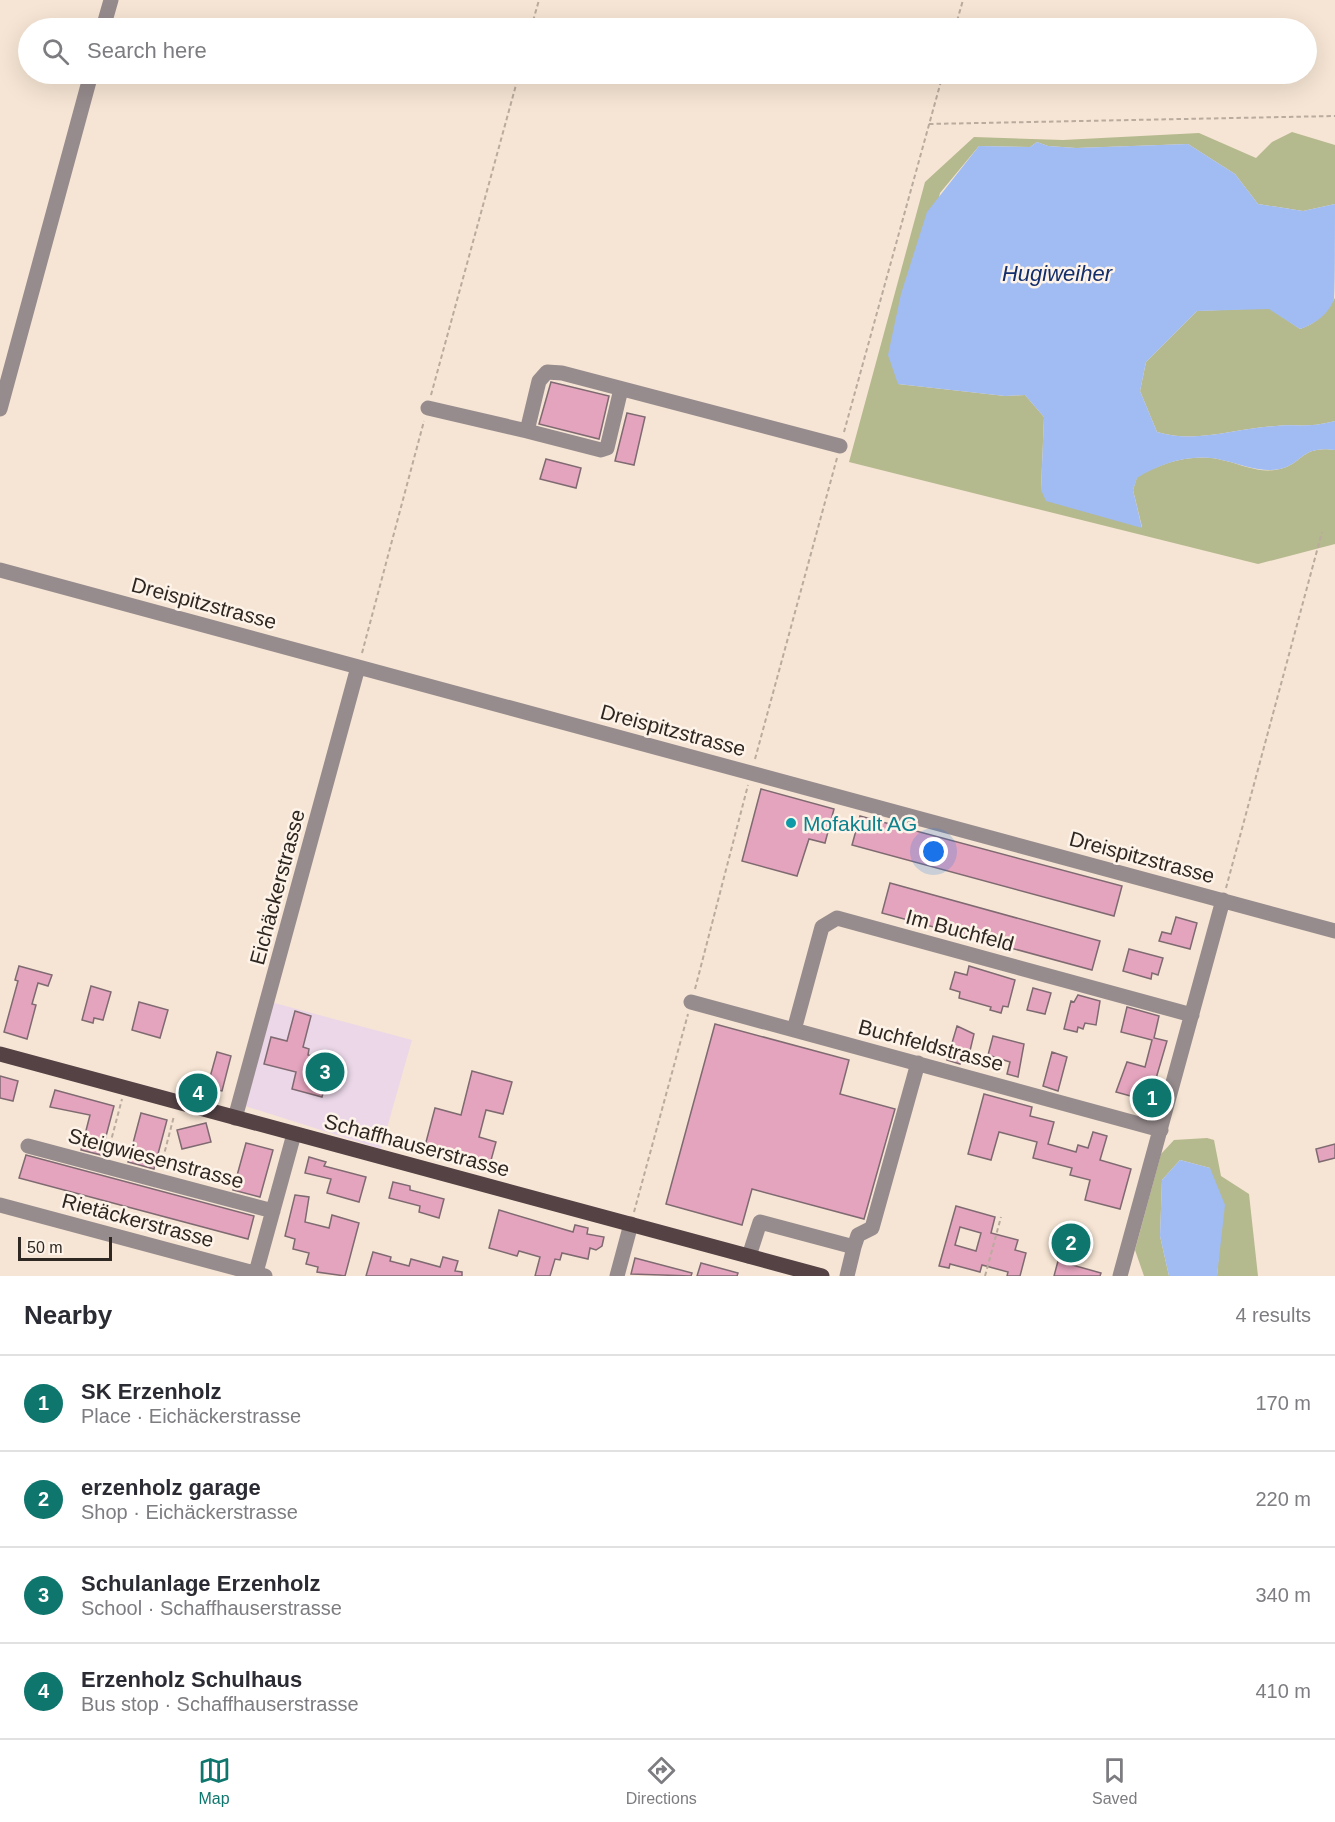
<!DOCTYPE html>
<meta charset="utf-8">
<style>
body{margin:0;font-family:Helvetica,sans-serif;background:#f7f7f7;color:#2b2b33}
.scale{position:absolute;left:18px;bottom:15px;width:94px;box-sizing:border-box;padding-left:6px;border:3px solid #2f2822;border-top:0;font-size:16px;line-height:21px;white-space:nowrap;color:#2f2822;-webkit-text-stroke:4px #fef3e9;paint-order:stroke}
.you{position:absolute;left:934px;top:852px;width:21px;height:21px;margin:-15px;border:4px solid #fff;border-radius:50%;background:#1a73e8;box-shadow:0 0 0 9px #1a73e833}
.badge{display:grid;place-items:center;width:39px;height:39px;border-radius:50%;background:#0f766e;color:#fff;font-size:20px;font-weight:700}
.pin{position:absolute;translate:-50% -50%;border:3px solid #fff;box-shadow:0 2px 6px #0006}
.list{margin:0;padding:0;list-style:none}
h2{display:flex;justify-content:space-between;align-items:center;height:78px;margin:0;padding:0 24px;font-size:26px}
h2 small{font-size:20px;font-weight:400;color:#7c7c81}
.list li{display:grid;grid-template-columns:39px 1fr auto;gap:18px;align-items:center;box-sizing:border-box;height:96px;padding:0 24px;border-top:2px solid #e1e1e2}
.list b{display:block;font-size:22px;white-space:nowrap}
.list p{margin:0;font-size:20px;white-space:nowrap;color:#7c7c81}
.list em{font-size:20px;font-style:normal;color:#7c7c81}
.icon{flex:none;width:33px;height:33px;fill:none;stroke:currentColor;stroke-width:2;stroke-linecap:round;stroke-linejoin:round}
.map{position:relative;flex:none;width:1335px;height:1276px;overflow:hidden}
.search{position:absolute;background:#fff;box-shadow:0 6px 24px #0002;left:18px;right:18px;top:18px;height:66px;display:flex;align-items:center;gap:15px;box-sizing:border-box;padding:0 21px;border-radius:33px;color:#7c7c81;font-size:22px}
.sheet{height:462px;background:#fff}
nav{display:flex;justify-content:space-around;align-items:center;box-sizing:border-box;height:84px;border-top:2px solid #e1e1e2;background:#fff;font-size:16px;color:#7c7c81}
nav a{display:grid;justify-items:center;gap:3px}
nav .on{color:#0f766e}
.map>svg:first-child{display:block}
.education{fill:#ebd7e8}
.green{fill:#b5b98e}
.water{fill:#a0bcf2}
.building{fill:#e4a4bd;stroke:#7f6a72;stroke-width:1.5;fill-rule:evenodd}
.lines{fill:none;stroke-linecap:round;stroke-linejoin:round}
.path{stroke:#b9ab9e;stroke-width:2;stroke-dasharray:4.5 3;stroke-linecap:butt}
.minor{stroke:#978c8d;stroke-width:15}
.major{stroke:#544245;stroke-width:15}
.culture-dot{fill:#0f9aa8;stroke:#fef3e9;stroke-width:2}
.labels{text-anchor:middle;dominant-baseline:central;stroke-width:5;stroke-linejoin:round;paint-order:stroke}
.street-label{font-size:21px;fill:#2f2822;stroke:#fef3e9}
.culture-label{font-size:21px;fill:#0d838f;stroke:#fef3e9;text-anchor:start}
.water-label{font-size:22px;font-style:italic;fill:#122e6c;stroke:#fef3e9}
</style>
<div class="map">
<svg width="1335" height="1276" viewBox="0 0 1335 1276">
<rect width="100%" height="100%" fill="#f6e5d4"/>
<path class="education" d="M267,1001L412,1040L381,1149L239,1104Z"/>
<path class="green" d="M1292,132L1335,145V204L1303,211L1258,204L1235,174L1188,144L1076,148L1048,146L1037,142L1030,147L979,146L940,193L898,384L1005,396L1025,395L1044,417L1041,490L1142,527L1133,490L1137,477C1163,462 1195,452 1226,461C1243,465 1261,474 1280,469C1304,463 1301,445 1335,450V544L1258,564L849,462L925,182L974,137L1063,140L1199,133L1256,158L1272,142Z
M1335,298V421C1309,428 1300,424 1276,426C1235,428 1198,444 1157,432L1140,391L1146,362L1197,311L1269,308L1300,329C1318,323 1325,313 1335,298Z
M1207,1138L1214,1140L1221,1176L1249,1194L1258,1276H1217L1219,1252L1210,1168L1180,1160L1162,1180L1160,1236L1169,1276H1144L1135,1250L1161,1154L1174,1140Z"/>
<path class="water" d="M1037,142L1048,146L1076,148L1188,144L1235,174L1258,204L1303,211L1335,204C1335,222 1335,286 1334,299C1329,314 1315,324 1300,329L1269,309L1197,311L1146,362L1140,391L1157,432C1198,444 1235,428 1276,426C1300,424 1309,428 1335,421V450C1301,445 1304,463 1280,469C1261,473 1243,465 1226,461C1195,452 1163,462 1137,478L1133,490L1142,528L1046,501L1041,490L1044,417L1025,395L1005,396L898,384L888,355L901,294L927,212L979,146L1030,147Z
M1180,1160L1210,1168L1225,1205L1217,1276H1169L1160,1236L1162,1180Z"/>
<path class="building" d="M551,382L609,396L599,439L539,424Z
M627,413L645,417L634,465L615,461Z
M546,459L581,468L576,488L540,479Z
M761,789L834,809L825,843L809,839L797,876L742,861Z
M860,816L1122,886L1114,916L852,845Z
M890,883L1100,941L1092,970L882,913Z
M1176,917L1197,923L1190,949L1159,941L1162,932L1171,934Z
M1129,949L1163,958L1158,975L1152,973L1151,979L1123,971Z
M19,966L52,975L48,986L38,983L32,1004L36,1005L27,1039L4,1032L18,981L15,980Z
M969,966L1015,980L1008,1007L1003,1006L1001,1013L990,1010L991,1007L959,998L960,992L950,989L955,972L967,975Z
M91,986L111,992L103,1020L94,1018L93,1023L82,1020Z
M1033,988L1051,993L1045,1014L1027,1010Z
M1078,995L1100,1001L1096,1025L1085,1023L1083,1029L1078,1027L1077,1032L1064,1029L1071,1001L1074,1002Z
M139,1002L168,1010L160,1038L132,1030Z
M1127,1007L1159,1016L1154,1038L1167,1041L1157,1075L1155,1092L1158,1093L1156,1103L1116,1092L1127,1062L1145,1067L1152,1040L1121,1032Z
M295,1011L311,1016L303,1047L309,1049L308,1055L320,1058L318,1067L329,1070L322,1097L292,1089L296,1072L264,1064L271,1037L287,1041Z
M715,1024L849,1060L840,1094L895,1109L864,1219L752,1189L742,1225L666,1204Z
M957,1026L974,1034L969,1055L962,1054L960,1064L947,1060Z
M993,1036L1024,1044L1018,1077L1007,1074L1010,1062L988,1055Z
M217,1052L231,1056L222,1091L207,1088Z
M1052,1052L1067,1057L1058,1091L1043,1086Z
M472,1071L512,1082L503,1114L486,1110L479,1137L496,1142L490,1164L445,1156L446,1152L425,1146L435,1108L461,1115Z
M0,1076L18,1081L13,1101L0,1098Z
M55,1090L114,1106L101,1155L81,1150L90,1115L50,1107Z
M984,1094L1032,1107L1030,1116L1054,1122L1048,1144L1076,1152L1078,1145L1088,1148L1093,1132L1107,1136L1100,1160L1131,1169L1120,1209L1085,1200L1090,1180L1070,1175L1072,1168L1033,1158L1037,1142L999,1132L991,1160L968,1154Z
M141,1113L167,1120L154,1169L128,1162Z
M206,1123L211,1142L182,1149L177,1130Z
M246,1143L273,1150L260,1197L233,1190Z
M1335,1144V1158L1319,1162L1316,1149Z
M26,1155L254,1216L248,1239L19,1178Z
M309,1157L326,1162L324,1166L366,1177L359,1202L327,1193L331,1179L305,1173Z
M393,1182L410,1186V1190L444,1199L439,1218L419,1212L420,1206L389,1198Z
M295,1195L309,1197L305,1222L329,1228L332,1215L359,1223L345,1276L317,1272L318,1267L306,1264L309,1253L293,1249L295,1239L285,1236Z
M956,1206L995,1217L991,1233L1018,1240L1015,1250L1026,1253L1020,1276H1007L1008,1272L982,1265L980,1272L950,1264L949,1268L939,1266ZM960,1227L981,1233L976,1251L955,1245Z
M499,1210L573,1232L575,1225L588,1228L587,1234L604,1237L602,1246L596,1250L590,1248L588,1259L562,1253L560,1260L555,1259L550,1276H535L540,1257L519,1251L517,1256L489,1248Z
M373,1252L391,1257L390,1261L409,1266L411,1259L440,1267L443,1257L458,1261L455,1271L462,1272V1276H366Z
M635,1258L692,1273L691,1276L631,1274Z
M1058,1261L1101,1273L1100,1276H1054Z
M701,1263L738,1273L737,1276H697Z"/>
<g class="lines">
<path class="path" d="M531,28L539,0
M955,28L963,0
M929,124L1335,116
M431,395L519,74
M844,432L943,74
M362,653L424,421
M755,759L837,458
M1226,888L1322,532
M695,989L748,785
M108,1152L122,1099
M161,1166L174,1116
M634,1212L688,1014
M985,1276L1001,1217"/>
<path class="minor" d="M103,28L111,0
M428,408L527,431L539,381L547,372L562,373L840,446
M0,409L91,74
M527,431L601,450L607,448L621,389
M0,570L1335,931
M691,1002L1161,1130
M794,1030L822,927L837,918L1192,1015
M235,1118L358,667
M28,1146L273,1211
M0,1205L265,1276
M854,1247L858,1235L872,1228L918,1063
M749,1256L760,1222L854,1247L847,1276
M255,1276L294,1134
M617,1276L631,1224
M1120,1276L1223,900"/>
<path class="major" d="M0,1054L822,1276"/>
</g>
<circle class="culture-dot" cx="791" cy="823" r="6"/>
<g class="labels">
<g class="street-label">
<text transform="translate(204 603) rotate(15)">Dreispitzstrasse</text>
<text transform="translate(673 730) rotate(15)">Dreispitzstrasse</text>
<text transform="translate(1142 857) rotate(15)">Dreispitzstrasse</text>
<text transform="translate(277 887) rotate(-75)">Eichäckerstrasse</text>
<text transform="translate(960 930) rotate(15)">Im Buchfeld</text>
<text transform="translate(931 1045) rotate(15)">Buchfeldstrasse</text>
<text transform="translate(417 1145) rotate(15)">Schaffhauserstrasse</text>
<text transform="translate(156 1158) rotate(15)">Steigwiesenstrasse</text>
<text transform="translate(138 1220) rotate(15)">Rietäckerstrasse</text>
</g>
<g class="culture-label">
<text x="803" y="823">Mofakult AG</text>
</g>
<g class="water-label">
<text x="1057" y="273">Hugiweiher</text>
</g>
</g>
</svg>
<div class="scale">50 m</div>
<div class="you"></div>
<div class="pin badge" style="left:1152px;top:1098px">1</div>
<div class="pin badge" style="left:1071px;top:1243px">2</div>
<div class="pin badge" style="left:325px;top:1072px">3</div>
<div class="pin badge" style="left:198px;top:1093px">4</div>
<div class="search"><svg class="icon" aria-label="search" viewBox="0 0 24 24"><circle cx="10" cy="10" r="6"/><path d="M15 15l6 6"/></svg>Search here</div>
</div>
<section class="sheet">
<h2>Nearby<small>4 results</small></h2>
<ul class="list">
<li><span class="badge">1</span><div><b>SK Erzenholz</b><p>Place · Eichäckerstrasse</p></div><em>170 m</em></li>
<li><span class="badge">2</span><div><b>erzenholz garage</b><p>Shop · Eichäckerstrasse</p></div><em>220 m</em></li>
<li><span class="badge">3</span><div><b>Schulanlage Erzenholz</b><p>School · Schaffhauserstrasse</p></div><em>340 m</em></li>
<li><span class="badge">4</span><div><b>Erzenholz Schulhaus</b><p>Bus stop · Schaffhauserstrasse</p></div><em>410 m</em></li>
</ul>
</section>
<nav>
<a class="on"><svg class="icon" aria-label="map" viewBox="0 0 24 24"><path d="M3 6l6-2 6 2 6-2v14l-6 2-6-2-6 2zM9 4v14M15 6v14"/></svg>Map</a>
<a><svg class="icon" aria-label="directions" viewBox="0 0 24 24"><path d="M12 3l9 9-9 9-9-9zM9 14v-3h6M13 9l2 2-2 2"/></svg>Directions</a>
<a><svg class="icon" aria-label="saved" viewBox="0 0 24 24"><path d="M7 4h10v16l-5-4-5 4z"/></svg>Saved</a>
</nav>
